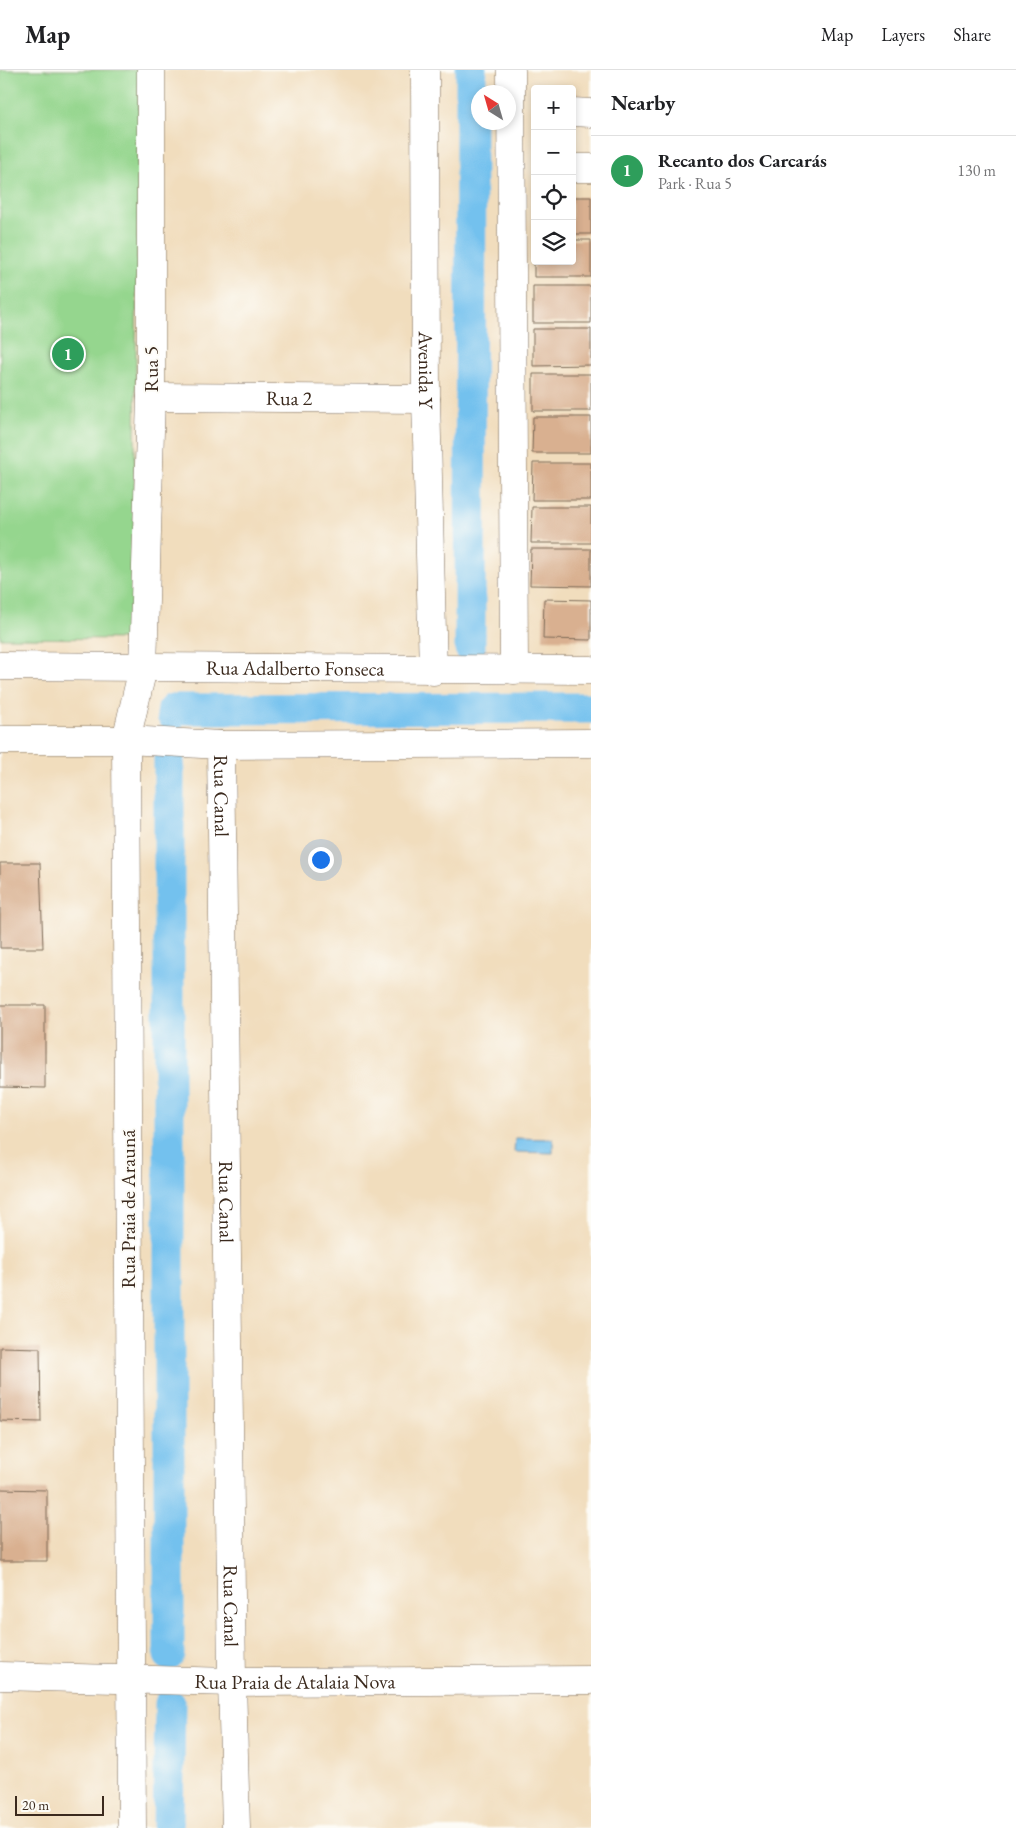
<!DOCTYPE html>
<meta charset="utf-8">
<style>
body{margin:0;font-family:"EB Garamond",serif;background:#f6f6f6;color:#202124}
.controls{position:absolute;right:15px;top:15px;display:grid;overflow:hidden;border-radius:5px;box-shadow:0 2px 8px #0003}
.controls button{width:45px;height:45px;display:grid;place-items:center;padding:0;border:0;border-bottom:1px solid #e0e0e0;background:#fff;color:#202124;font:25px sans-serif}
.compass{position:absolute;left:471px;top:15px;width:45px;height:45px;border-radius:50%;background:#fff;box-shadow:0 2px 8px #0003;rotate:323deg}
.scale{position:absolute;left:15px;bottom:12px;width:89px;box-sizing:border-box;padding-left:5px;border:2px solid #3b2a1e;border-top:0;font-size:14px;line-height:18px;white-space:nowrap;color:#3b2a1e;-webkit-text-stroke:4px #fdfcf7;paint-order:stroke}
.you{position:absolute;left:320px;top:789px;width:18px;height:18px;margin:-12px;border:4px solid #fff;border-radius:50%;background:#1a73e8;box-shadow:0 0 0 8px #1a73e833}
.badge{display:grid;place-items:center;width:32px;height:32px;border-radius:50%;background:#b5179e;color:#fff;font-size:16px;font-weight:700}
.pin{position:absolute;translate:-50% -50%;border:2px solid #fff;box-shadow:0 1px 5px #0006}
.list{margin:0;padding:0;list-style:none}
h2{display:flex;justify-content:space-between;align-items:center;height:65px;margin:0;padding:0 20px;font-size:21px}
h2 small{font-size:16px;font-weight:400;color:#757577}
.list li{display:grid;grid-template-columns:32px 1fr auto;gap:15px;align-items:center;box-sizing:border-box;height:70px;padding:0 20px;border-top:1px solid #e0e0e0}
.list b{display:block;font-size:19px;white-space:nowrap}
.list p{margin:0;font-size:16px;white-space:nowrap;color:#757577}
.list em{font-size:16px;font-style:normal;color:#757577}
.icon{flex:none;width:28px;height:28px;fill:none;stroke:currentColor;stroke-width:2;stroke-linecap:round;stroke-linejoin:round}
.map{position:relative;flex:none;width:591px;height:1758px;overflow:hidden}
header{display:flex;align-items:center;gap:30px;box-sizing:border-box;height:70px;padding:0 25px;background:#fff;border-bottom:1px solid #e0e0e0}
header strong{font-size:24px}
nav{display:flex;gap:28px;margin-inline-start:auto;font-size:18px}
main{display:flex}
aside{flex:1;background:#fff}
.map>svg:first-child{display:block}
.green{fill:#95d68e;stroke:#688056}
.water{fill:#73c1ee;stroke:#577686}
.lines{fill:none;stroke-linecap:round;stroke-linejoin:round}
.canal{stroke:#73c1ee;stroke-width:31}
.building{fill:#d9b090}
.minor-casing{stroke:#7b6956;stroke-width:29}
.minor{stroke:#fff;stroke-width:28}
.labels{text-anchor:middle;dominant-baseline:central;stroke-width:4;stroke-linejoin:round;paint-order:stroke}
.street-label{font-size:20px;fill:#3b2a1e;stroke:#fdfcf7}
</style>
<header>
<strong>Map</strong>
<nav><a>Map</a><a>Layers</a><a>Share</a></nav>
</header>
<main>
<div class="map">
<svg width="591" height="1758" viewBox="0 0 591 1758">
<rect width="100%" height="100%" fill="#fdfcf7"/>
<filter id="ink" filterUnits="userSpaceOnUse"><feTurbulence type="fractalNoise" baseFrequency=".02" numOctaves="2"/><feDisplacementMap in="SourceGraphic" scale="10" xChannelSelector="R" yChannelSelector="G"/><feConvolveMatrix kernelMatrix="1 2 1 2 8 2 1 2 1" color-interpolation-filters="sRGB"/></filter>
<filter id="wash" filterUnits="userSpaceOnUse"><feTurbulence type="fractalNoise" baseFrequency=".0096" numOctaves="4" result="noise"/><feDisplacementMap in="SourceGraphic" scale="20" xChannelSelector="R" yChannelSelector="G"/><feGaussianBlur stdDeviation="1.12" result="paint"/><feColorMatrix in="noise" values="0 0 0 0 0 0 0 0 0 0 0 0 0 0 0 0 0 1.4 0 .05"/><feComposite in="paint" operator="in"/></filter>
<g filter="url(#wash)">
<rect width="100%" height="100%" fill="#f1ddbd"/>
<path class="green" d="M0,0H139L133,569L0,568Z"/>
<path class="water" d="M515,1068L553,1069V1083L514,1082Z"/>
<g class="lines">
<path class="canal" d="M470,578L471,0
M172,645L173,639L591,638
M169,1585V685
M168,1758L170,1634"/>
</g>
<g id="blocks">
<path class="building" d="M572,127H591V164H572Z
M572,170H591V207H534V191H572Z
M533,216H591V253H533Z
M533,259H591V295L533,296Z
M533,304H591V341H533Z
M533,347H591V383H532Z
M533,393H591V430H532Z
M532,437H591V473H531Z
M531,479H591V516L530,515Z
M544,529L591,530V570L543,569Z
M0,793H40L43,878H0Z
M0,935H45V1018L0,1017Z
M0,1277L40,1278L41,1352L0,1351Z
M0,1419L47,1420V1491H0Z"/>
</g>
</g>
<g filter="url(#ink)">
<use href="#blocks" fill-opacity="0" stroke="#7b6956" stroke-width="1"/>
<g class="lines">
<defs>
<g id="minor">
<path id="s1" d="M425,0L426,329L433,601"/>
<path d="M511,0L514,600"/>
<path d="M572,42L591,43"/>
<path d="M572,98H591"/>
<path id="s2" d="M151,327L426,329"/>
<path id="s3" d="M0,596L591,600"/>
<path id="s4" d="M0,670H126L221,675L232,1612L236,1758"/>
<path d="M221,675L591,673"/>
<path id="s5" d="M0,1606L232,1612L591,1610"/>
<path d="M132,1758L126,670L143,598L151,327V0"/>
</g>
</defs>
<use href="#minor" class="minor-casing"/>
<use href="#minor" class="minor"/>
</g>
</g>
<g class="labels">
<g class="street-label">
<text transform="translate(151 299) rotate(-90)">Rua 5</text>
<text stroke="none"><textPath href="#s1" startOffset="300">Avenida Y</textPath></text>
<text stroke="none"><textPath href="#s2" startOffset="138">Rua 2</textPath></text>
<text stroke="none"><textPath href="#s3" startOffset="295">Rua Adalberto Fonseca</textPath></text>
<text stroke="none"><textPath href="#s4" startOffset="272">Rua Canal</textPath></text>
<text stroke="none"><textPath href="#s4" startOffset="678">Rua Canal</textPath></text>
<text transform="translate(128 1139) rotate(-90)">Rua Praia de Araunã</text>
<text stroke="none"><textPath href="#s4" startOffset="1082">Rua Canal</textPath></text>
<text stroke="none"><textPath href="#s5" startOffset="295">Rua Praia de Atalaia Nova</textPath></text>
</g>
</g>
</svg>
<div class="controls">
<button>+</button>
<button>−</button>
<button><svg class="icon" aria-label="locate" viewBox="0 0 24 24"><circle cx="12" cy="12" r="6"/><path d="M12 2v4M12 18v4M2 12h4M18 12h4"/></svg></button>
<button><svg class="icon" aria-label="layers" viewBox="0 0 24 24"><path d="M12 4l9 5-9 5-9-5zM3 14l9 5 9-5"/></svg></button>
</div>
<svg class="compass" viewBox="-18 -18 36 36"><path d="M0-13l5 13h-10z" fill="#e53935"/><path d="M0 13l5-13h-10z" fill="#757577"/></svg>
<div class="scale">20 m</div>
<div class="you"></div>
<div class="pin badge" style="left:68px;top:284px;background:#2e9e5b">1</div>
</div>
<aside>
<h2>Nearby<small></small></h2>
<ul class="list">
<li><span class="badge" style="background:#2e9e5b">1</span><div><b>Recanto dos Carcarás</b><p>Park · Rua 5</p></div><em>130 m</em></li>
</ul>
</aside>
</main>
